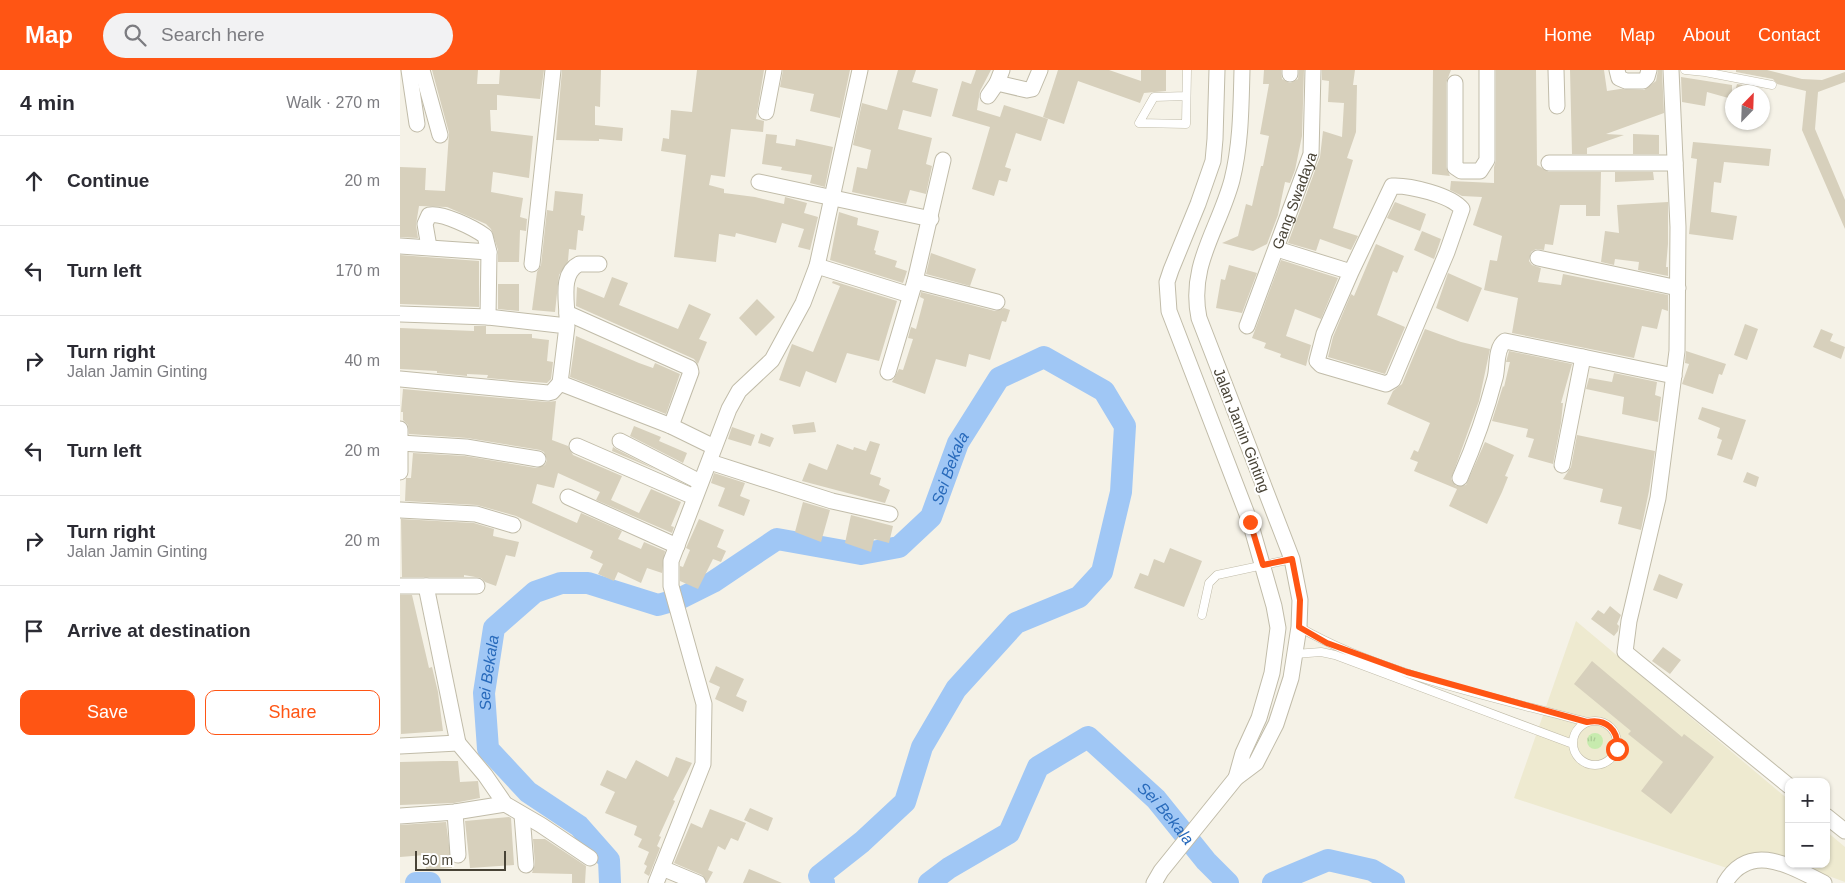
<!DOCTYPE html>
<meta charset="utf-8">
<style>
body{margin:0;font-family:Arial,sans-serif;background:#f2f2f3;color:#2b2b33}
.controls{position:absolute;right:15px;bottom:15px;display:grid;overflow:hidden;border-radius:10px;box-shadow:0 1px 4px #0004}
.controls button{width:45px;height:45px;display:grid;place-items:center;padding:0;border:0;border-bottom:1px solid #e1e1e2;background:#fff;color:#2b2b33;font:25px sans-serif}
.compass{position:absolute;left:1325px;top:15px;width:45px;height:45px;border-radius:50%;background:#fff;box-shadow:0 1px 4px #0004;rotate:23deg}
.scale{position:absolute;left:15px;bottom:12px;width:91px;box-sizing:border-box;padding-left:5px;border:2px solid #484336;border-top:0;font-size:14px;line-height:18px;white-space:nowrap;color:#484336;-webkit-text-stroke:4px #fff;paint-order:stroke}
.stop{position:absolute;width:15px;height:15px;margin:-11px;border:4px solid #ff5514;border-radius:50%;background:#fff}
.stop.end{background:#ff5514;border-color:#fff;box-shadow:0 1px 5px #0008}
.list{margin:0;padding:0;list-style:none}
h2{display:flex;justify-content:space-between;align-items:center;height:65px;margin:0;padding:0 20px;font-size:21px}
h2 small{font-size:16px;font-weight:400;color:#7c7c81}
.list li{display:grid;grid-template-columns:32px 1fr auto;gap:15px;align-items:center;box-sizing:border-box;height:90px;padding:0 20px;border-top:1px solid #e1e1e2}
.list b{display:block;font-size:19px;white-space:nowrap}
.list p{margin:0;font-size:16px;white-space:nowrap;color:#7c7c81}
.list em{font-size:16px;font-style:normal;color:#7c7c81}
.actions{display:flex;gap:10px;padding:15px 20px}
.actions a{flex:1;padding:11px 0;border:1px solid #ff5514;border-radius:10px;text-align:center;font-size:18px;color:#ff5514}
.actions .main{background:#ff5514;color:#fff}
.icon{flex:none;width:28px;height:28px;fill:none;stroke:currentColor;stroke-width:2;stroke-linecap:round;stroke-linejoin:round}
.map{position:relative;flex:none;width:1445px;height:813px;overflow:hidden}
header{display:flex;align-items:center;gap:30px;box-sizing:border-box;height:70px;padding:0 25px;background:#ff5514;color:#fff}
header strong{font-size:24px}
nav{display:flex;gap:28px;margin-inline-start:auto;font-size:18px}
.search{width:350px;height:45px;background:#f2f2f3;display:flex;align-items:center;gap:12px;box-sizing:border-box;padding:0 18px;border-radius:28px;color:#7c7c81;font-size:19px}
main{display:flex}
aside{flex:1;background:#fff}
.map>svg:first-child{display:block}
.education{fill:#eeead0}
.grass{fill:url(#grass-tufts)}
.lines{fill:none;stroke-linecap:round;stroke-linejoin:round}
.river{stroke:#a0c7f5;stroke-width:22}
.building{fill:#d7d0bc}
.lane-casing{stroke:#c1bca9;stroke-width:9}
.street-casing{stroke:#c1bca9;stroke-width:17}
.lane{stroke:#fff;stroke-width:8}
.street{stroke:#fff;stroke-width:15}
.route{stroke:#ff5514;stroke-width:6}
.labels{text-anchor:middle;dominant-baseline:central;stroke-width:4;stroke-linejoin:round;paint-order:stroke}
.street-label{font-size:15px;fill:#484336;stroke:#fff}
.water-label{font-size:16px;font-style:italic;fill:#286abb;stroke:#fff}
</style>
<header>
<strong>Map</strong>
<div class="search"><svg class="icon" aria-label="search" viewBox="0 0 24 24"><circle cx="10" cy="10" r="6"/><path d="M15 15l6 6"/></svg>Search here</div>
<nav><a>Home</a><a>Map</a><a>About</a><a>Contact</a></nav>
</header>
<main>
<aside>
<h2>4 min<small>Walk · 270 m</small></h2>
<ul class="list">
<li><svg class="icon" aria-label="ahead" viewBox="0 0 24 24"><path d="M12 20V5M6 11l6-6 6 6"/></svg><div><b>Continue</b></div><em>20 m</em></li>
<li><svg class="icon" aria-label="left" viewBox="0 0 24 24"><path d="M17 20v-9H6M10 6l-5 5 5 5"/></svg><div><b>Turn left</b></div><em>170 m</em></li>
<li><svg class="icon" aria-label="right" viewBox="0 0 24 24"><path d="M7 20v-9h11M14 6l5 5-5 5"/></svg><div><b>Turn right</b><p>Jalan Jamin Ginting</p></div><em>40 m</em></li>
<li><svg class="icon" aria-label="left" viewBox="0 0 24 24"><path d="M17 20v-9H6M10 6l-5 5 5 5"/></svg><div><b>Turn left</b></div><em>20 m</em></li>
<li><svg class="icon" aria-label="right" viewBox="0 0 24 24"><path d="M7 20v-9h11M14 6l5 5-5 5"/></svg><div><b>Turn right</b><p>Jalan Jamin Ginting</p></div><em>20 m</em></li>
<li><svg class="icon" aria-label="arrive" viewBox="0 0 24 24"><path d="M6 21V4h12l-3 4 3 4H6"/></svg><div><b>Arrive at destination</b></div></li>
</ul>
<div class="actions"><a class="main">Save</a><a>Share</a></div>
</aside>
<div class="map">
<svg width="1445" height="813" viewBox="0 0 1445 813">
<defs>
<pattern id="grass-tufts" width="24" height="20" patternUnits="userSpaceOnUse" patternTransform="scale(1.25)"><rect width="24" height="20" fill="#c7ebae"/><path d="M3 7l-1-3M5 7V3M7 7l1-3M15 17l-1-3M17 17v-4M19 17l1-3" fill="none" stroke="#accb96"/></pattern>
</defs>
<rect width="100%" height="100%" fill="#f5f2e7"/>
<path class="education" d="M1176,551L1389,730V792L1363,782L1327,798L1114,728Z
M1426,761L1445,777V812L1396,794H1426Z"/>
<path class="grass" d="M1187 671a8 8 0 1 1 16 0a8 8 0 1 1-16 0Z"/>
<g class="lines">
<g class="river">
<path d="M16,813H30"/>
<path id="s1" d="M210,813L209,790L179,756L128,722L88,679L84,623L94,558L135,522L161,513H188L258,535L279,529L313,512L377,469L461,484L499,477L531,447L558,373L599,308L644,287L704,321L725,356L721,422L702,502L679,527L616,553L556,619L522,677L505,732L462,772L419,806L424,813"/>
<path id="s2" d="M529,813L549,798L609,763L638,697L688,667L756,729L806,791L828,813"/>
<path d="M873,813L928,790L972,800L994,813"/>
</g>
</g>
<path class="building" d="M32,0H78L77,14H99L100,0H144L140,29L97,25V40H90L91,61L133,66L129,108L93,102L91,122L123,128L120,147L127,149L126,161L120,160L119,192H98V180L91,159L86,154L47,137L19,136L16,155L18,168L0,167V97L26,98L25,120L45,121L49,63Z
M162,0H201L200,37L195,36V55L223,58L222,71L199,69V71L156,70Z
M297,0H364L356,49L364,51L363,62L331,59L325,107L311,105L309,115L324,119V123L355,127L384,134L385,127L407,133L404,143L418,147L410,180L398,177L404,159L382,153L376,173L336,163L335,167L319,164L316,192L274,187L286,85L261,81L263,68L269,69L271,40L292,42Z
M383,0H450L440,48L410,41L414,24L380,17Z
M498,0H516L512,12L538,19L531,47L503,40L498,59L532,68L526,94L532,96L526,124L510,120L506,134L452,122L457,97L467,99L471,80L453,75L462,33L487,40Z
M576,0H591L580,21L577,40L600,47L604,35L648,49L641,71L616,63L605,97L611,99L607,112L599,110L594,126L572,119L590,57L552,46L562,11L571,14Z
M658,0H709L741,11V0H766V21L744,23L740,33L678,11L664,54L643,47Z
M864,0H881L882,9L890,13L898,9L899,0H904L902,66L895,100L890,113L885,112L878,145L867,174L853,181L822,173L838,166L846,134L852,136L861,96H863L869,66L860,64L869,14H863Z
M922,0H955L953,15H957L956,62L947,88L953,90L933,158L958,166L951,180L920,169L916,181L888,173L920,87L923,61L942,67L944,33L928,32L929,11L922,10Z
M1033,0H1051L1046,13V97L1050,106L1032,104Z
M1096,0H1136L1137,95L1149,102H1201L1200,146H1186V135H1160L1153,175L1145,174L1144,180L1136,179L1131,182L1129,191L1132,195L1141,198L1138,212L1161,215L1163,204L1268,225V241L1262,239L1257,259L1242,256L1234,288L1112,263L1118,228L1084,220L1090,190L1097,191L1102,166L1073,155L1082,127L1062,126L1050,120L1051,111L1094,113V97L1096,90Z
M1170,0H1204L1207,21L1220,19L1244,20L1256,11L1258,0H1262L1264,43L1206,64L1224,65L1187,78V84H1172Z
M1336,0H1367L1402,9L1422,10L1445,2V12L1418,22L1415,59L1445,130V159L1402,60L1406,21L1377,14L1373,9L1336,2Z
M1281,7L1332,15V29L1307,22L1305,36L1282,32Z
M1337,14L1353,17L1352,22H1335Z
M366,64L377,65L376,73L395,76L396,69L433,77L425,117L410,113L412,105L381,100L382,97L362,94Z
M1233,64L1259,65V84H1233Z
M1293,72L1371,79L1369,96L1324,92L1321,113L1314,112L1311,142L1337,146L1333,170L1289,164L1297,89L1291,88Z
M1215,102H1253L1254,110L1215,112Z
M155,121L183,124L181,145L185,146L183,161L178,160L176,180L169,179L168,191L159,205L155,242L132,240L137,202L141,195L147,140L153,141Z
M995,132L1026,144L1020,161L987,148Z
M1268,132V174L1266,197H1268V206L1238,200L1239,192L1215,189L1214,195L1201,192L1205,161L1219,163L1217,135Z
M439,142L458,148L457,155L479,161L474,180L476,181L475,184L497,191L495,197L507,201L503,213L430,190Z
M1022,161L1041,169L1034,189L1014,180Z
M976,174L1004,186L997,203L993,201L977,245L1005,257L985,304L928,287L933,267L951,224L954,226Z
M531,183L576,199L570,216L526,204Z
M0,185L79,191V237L0,234Z
M881,190L938,208L921,249L895,239L886,266L911,275L906,296L880,287L881,284L864,278L866,273L852,268Z
M829,195L857,203L842,243L816,238L821,209L825,210Z
M1048,203L1082,218L1068,252L1036,238Z
M212,207L228,213L219,235L278,259L289,234L311,244L299,269L307,272L298,294L294,289L176,236L177,217L204,228Z
M433,211L497,231L479,291L447,283L436,313L406,301L400,317L379,310L392,274L413,282L440,216L432,213Z
M98,214H119V241L98,239Z
M521,222L595,241L604,238L610,240L606,252L602,251L590,290L569,284L566,297L536,289L525,324L492,312L499,299L503,300L513,269L508,268L511,257L516,259L524,229L520,227Z
M357,229L375,247L356,266L339,248Z
M1345,254L1358,259L1347,290L1334,285Z
M74,256H86V264H132V268L149,270L147,291L153,292L151,309L147,313L87,308L88,305L67,304V306L37,303V301L0,299V258L74,261Z
M1025,259L1061,272L1090,279L1079,331L1051,409L1056,416L1066,415L1085,372L1114,385L1105,406L1108,407L1102,422L1087,454L1049,436L1057,419L1014,401L1018,392L1010,389L1014,380L1018,382L1030,353L987,334L993,321L1002,314Z
M1421,259L1433,264L1430,271L1445,277L1441,289L1413,277Z
M176,266L239,293L253,298L255,293L280,304L266,344L170,307Z
M1109,281L1172,294L1161,333H1163L1161,353L1153,394L1128,387L1134,369L1126,367L1128,359L1092,351L1103,316L1104,317L1110,292H1106Z
M1286,281L1326,294L1322,305L1319,304L1313,324L1282,314L1289,294L1285,293Z
M1214,303L1257,312L1255,325L1261,327L1258,352L1222,344L1224,327L1186,319L1189,308L1212,312Z
M3,319L147,332L156,331L152,370L168,376L173,385L222,406L211,430L239,443L251,419L281,432L271,456L274,457L272,463L196,430L200,422L158,403L154,418L137,414L132,433L177,453L181,443L222,461L218,469L241,479L244,472L265,481L262,503L247,498L241,513L218,502L214,511L198,504L203,494L190,488L193,481L116,446L77,435L5,431L6,408H11L13,383L65,386L136,398L145,395L147,390L144,382L140,380L67,368L9,364L8,355L3,350V342H1Z
M1302,337L1346,350L1332,390L1317,385L1322,370L1317,368L1320,358L1298,349Z
M414,352L416,362L394,364L392,355Z
M234,356L261,367L259,371L287,383L283,393L230,366Z
M332,357L355,365L351,376L328,369Z
M361,363L374,368L370,377L358,373Z
M1177,365L1255,381L1249,421L1241,460L1218,454L1222,437L1200,432L1203,419L1163,409L1171,397Z
M470,371L480,374L470,404L481,408L479,415L490,420L485,433L402,411L409,393L427,400L437,374L453,380L454,377L466,381Z
M213,377L216,379L259,401L212,381Z
M1347,402L1359,407L1356,417L1343,412Z
M314,403L345,413L340,426L350,430L344,446L318,436L325,418L311,413Z
M403,432L430,440L421,472L395,462Z
M451,445L493,456L489,473L474,469L471,482L445,473Z
M1,449L74,453L94,459L93,466L119,472L115,487L106,485L96,516L85,512L81,508L64,505V507H2Z
M299,449L324,460L317,477L326,481L321,492L313,489L298,519L280,511V496L283,497L290,480L286,478Z
M770,478L802,491L784,537L734,518L740,503L748,506L754,489L764,493Z
M1259,504L1283,514L1277,529L1253,520Z
M0,525H12L29,598L32,597L38,622L43,661L1,664Z
M1210,536L1221,545L1217,554L1219,556L1218,561L1214,566L1191,549L1198,540L1204,544Z
M1263,577L1281,590L1270,604L1252,591Z
M1192,591L1282,667L1284,664L1314,687L1271,744L1241,721L1263,692L1228,664L1231,661L1174,614Z
M316,596L344,609L336,626L347,631L343,642L315,629L320,617L309,612Z
M276,687L292,693L273,730L275,731L259,766L261,767L257,776L260,778L249,806L244,803L247,796L244,794L249,782L238,777L242,769L234,765L237,756L205,743L215,722L200,715L207,700L226,709L236,690L268,707Z
M43,691H58L60,712L78,711L80,728L54,733L0,735V692Z
M350,738L373,748L368,761L344,750Z
M310,739L346,753L338,771L331,768L325,780L318,776L308,800L313,802L307,813L302,805L274,793L291,753L302,758Z
M109,747L111,748L114,795L70,798L65,751Z
M46,752L52,798L26,800L25,785L0,787V755Z
M133,769H145L186,796L185,813H172V804L132,803L135,794Z
M349,799L382,813H343Z"/>
<g class="lines">
<defs>
<path id="lane" d="M1285,0L1305,2L1372,15
M786,26L754,27L739,53L786,54L787,0
M802,545L809,513L817,505L892,489
M899,557C982,605 1094,627 1187,652
M895,584L921,582L935,585L1173,674
M1173 673a22 22 0 1 1 44 0a22 22 0 1 1-44 0Z"/>
<g id="street">
<path d="M9,0L17,54"/>
<path d="M22,0L40,65"/>
<path d="M602,0L597,13L627,20L632,19L640,0"/>
<path d="M817,0L815,69L813,91L798,134L771,200L767,212L769,241L850,452L874,536L878,558L872,603L859,648L843,683L836,708"/>
<path d="M1156,0L1157,36"/>
<path d="M1217,0L1219,8L1226,11H1243L1247,7L1249,0"/>
<path d="M1271,0L1278,157L1277,281L1258,428L1229,551L1225,582L1389,716"/>
<path d="M890,4V0"/>
<path d="M1055,13V97L1061,101H1080L1087,90V0"/>
<path d="M588,26L597,13"/>
<path d="M366,42L374,0"/>
<path d="M1149,93H1275"/>
<path d="M359,112L531,149"/>
<path d="M0,176L89,182"/>
<path d="M29,177L25,154L29,145C42,142 74,158 85,166L89,182L88,247"/>
<path d="M877,179L951,202L992,116C1009,115 1051,125 1062,139L1047,182L993,310L986,314L921,295L917,291L924,264L951,202"/>
<path d="M1138,188L1278,218"/>
<path d="M132,194L153,0"/>
<path d="M417,196L510,225"/>
<path d="M515,211L597,232"/>
<path d="M167,243L290,298L291,302L271,356"/>
<path d="M0,244L88,247L167,256L160,313"/>
<path d="M167,252C168,234 159,204 179,194H199"/>
<path id="s3" d="M847,256L911,84L913,0"/>
<path d="M488,302L515,211L543,90"/>
<path d="M0,309L148,323L152,322L160,313L271,356L314,377"/>
<path d="M0,359V402"/>
<path d="M220,371L300,412"/>
<path d="M0,373L66,377L138,389"/>
<path d="M177,376L294,427"/>
<path d="M310,392L432,431L490,444"/>
<path d="M1162,395L1183,287"/>
<path d="M1060,408C1074,376 1086,343 1095,308C1098,298 1095,278 1105,271L1274,306"/>
<path d="M168,427L277,476"/>
<path d="M0,440L76,444L113,455"/>
<path d="M0,516H77"/>
<path d="M26,516L58,673"/>
<path d="M0,676L58,673L85,705L105,734L141,755L190,788"/>
<path d="M55,742L58,785"/>
<path d="M122,745L126,795"/>
<path d="M0,746L55,742L105,734"/>
<path d="M1426,746L1445,761"/>
<path d="M262,798L298,813"/>
<path d="M256,813L303,694L304,634L271,516V491L329,339L339,321L372,290L403,233L417,196L460,0"/>
<path d="M754,813L761,801L836,708L856,693L876,654L891,608L899,557L900,530L892,489L799,248C788,195 819,159 832,110C841,74 841,37 842,0"/>
<path d="M1325,813C1350,771 1390,796 1424,813"/>
</g>
</defs>
<use href="#lane" class="lane-casing"/>
<use href="#street" class="street-casing"/>
<use href="#lane" class="lane"/>
<use href="#street" class="street"/>
</g>
<g class="lines">
<path class="route" d="M850,452L863,495L892,489L900,530L899,557L927,573L1007,602L1187,652C1206,648 1219,660 1217,679"/>
</g>
<g class="labels">
<g class="street-label">
<text stroke="none"><textPath href="#s3" startOffset="134">Gang Swadaya</textPath></text>
<text transform="translate(842 360) rotate(69)">Jalan Jamin Ginting</text>
</g>
<g class="water-label">
<text stroke="none"><textPath href="#s1" startOffset="850">Sei Bekala</textPath></text>
<text stroke="none"><textPath href="#s1" startOffset="265">Sei Bekala</textPath></text>
<text stroke="none"><textPath href="#s2" startOffset="334">Sei Bekala</textPath></text>
</g>
</g>
</svg>
<div class="controls">
<button>+</button>
<button>−</button>
</div>
<svg class="compass" viewBox="-18 -18 36 36"><path d="M0-13l5 13h-10z" fill="#e53935"/><path d="M0 13l5-13h-10z" fill="#7c7c81"/></svg>
<div class="scale">50 m</div>
<div class="stop" style="left:1217px;top:679px"></div>
<div class="stop end" style="left:850px;top:452px"></div>
</div>
</main>
